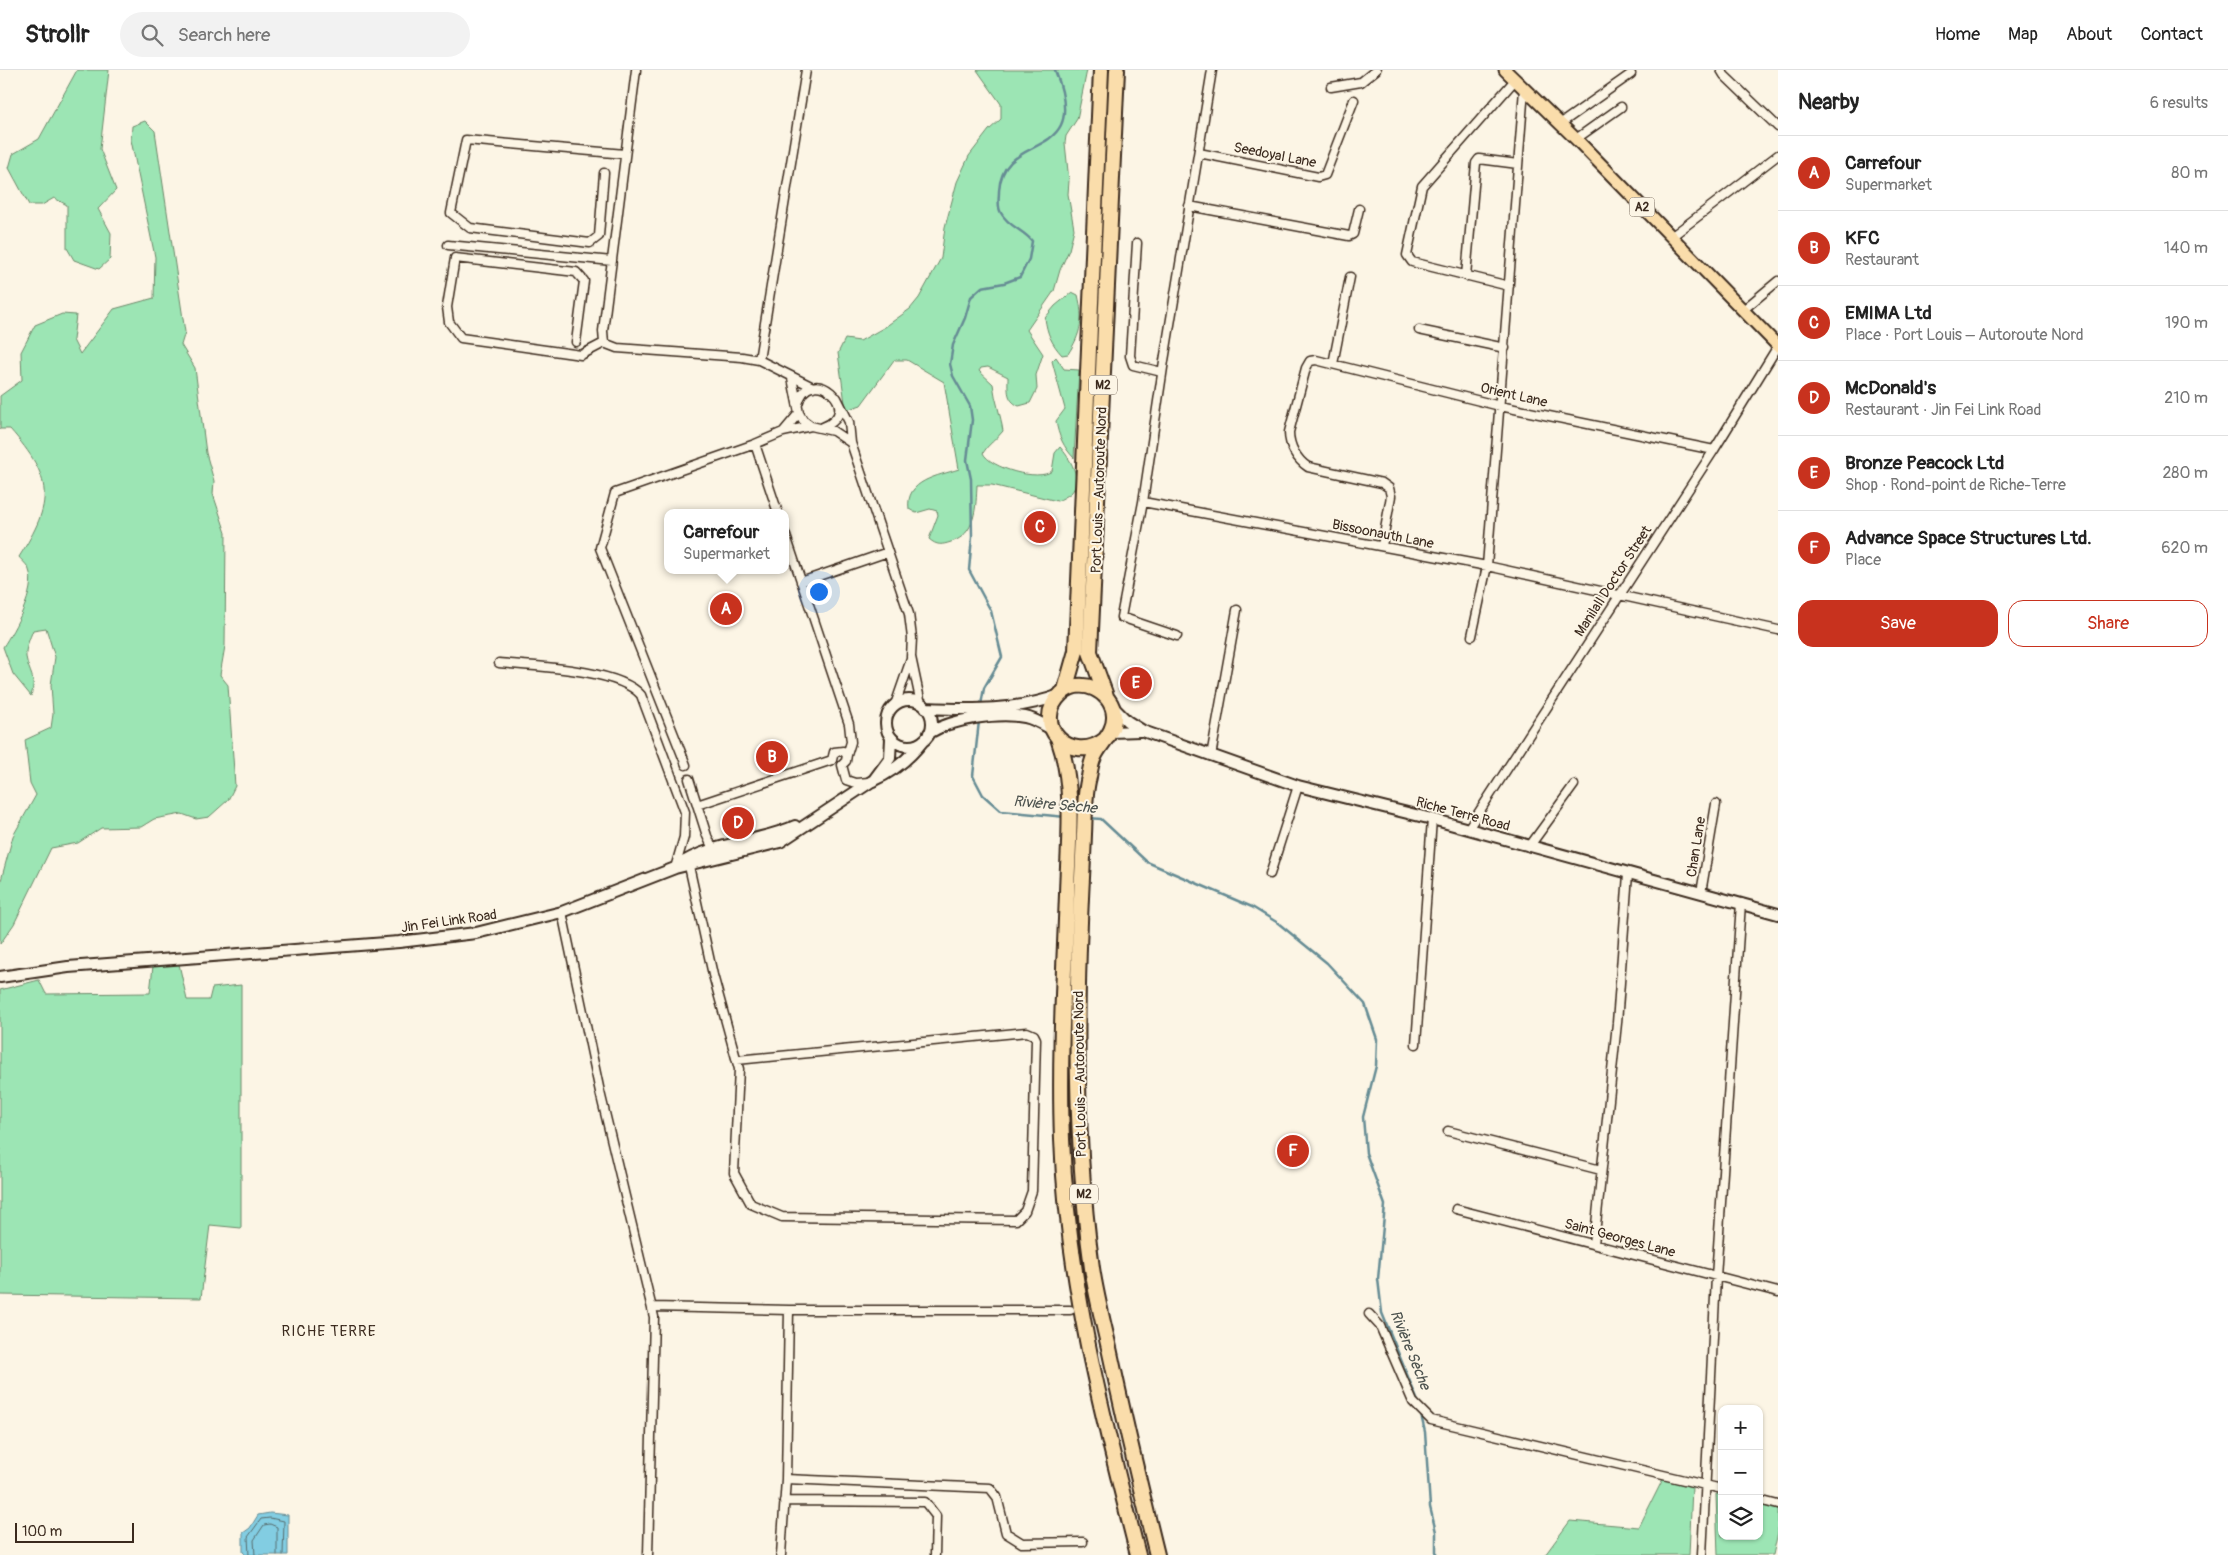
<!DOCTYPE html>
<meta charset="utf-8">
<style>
body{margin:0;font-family:Pangolin,sans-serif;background:#f2f2f2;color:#222}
.controls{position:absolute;right:15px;bottom:15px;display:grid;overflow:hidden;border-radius:10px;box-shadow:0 1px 4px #0004}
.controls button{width:45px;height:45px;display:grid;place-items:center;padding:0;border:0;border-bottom:1px solid #e0e0e0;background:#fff;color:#222;font:25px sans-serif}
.scale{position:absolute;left:15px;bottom:12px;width:119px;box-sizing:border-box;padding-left:5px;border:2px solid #3b2a1e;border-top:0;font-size:14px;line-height:18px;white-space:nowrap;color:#3b2a1e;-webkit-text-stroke:4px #fcf5e5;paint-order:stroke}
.you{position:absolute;left:818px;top:521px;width:18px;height:18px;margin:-12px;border:4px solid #fff;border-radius:50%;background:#1a73e8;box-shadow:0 0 0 8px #1a73e833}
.badge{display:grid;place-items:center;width:32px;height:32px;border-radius:50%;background:#c8321e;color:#fff;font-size:16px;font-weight:700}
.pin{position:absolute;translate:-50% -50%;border:2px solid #fff;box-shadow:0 1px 5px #0006}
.popup{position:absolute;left:664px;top:439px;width:125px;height:65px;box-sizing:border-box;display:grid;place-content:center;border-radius:10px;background:#fff;filter:drop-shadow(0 1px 4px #0005);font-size:16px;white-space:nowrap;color:#767676}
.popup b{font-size:19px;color:#222}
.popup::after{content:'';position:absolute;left:50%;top:100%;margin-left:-10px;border:10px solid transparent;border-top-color:#fff}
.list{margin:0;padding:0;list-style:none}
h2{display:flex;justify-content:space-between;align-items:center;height:65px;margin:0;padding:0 20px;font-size:21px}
h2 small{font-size:16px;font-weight:400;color:#767676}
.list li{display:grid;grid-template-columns:32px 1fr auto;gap:15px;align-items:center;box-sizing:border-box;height:75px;padding:0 20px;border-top:1px solid #e0e0e0}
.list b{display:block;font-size:19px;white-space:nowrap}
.list p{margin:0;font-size:16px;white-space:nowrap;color:#767676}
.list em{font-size:16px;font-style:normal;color:#767676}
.actions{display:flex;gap:10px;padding:15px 20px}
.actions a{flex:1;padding:11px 0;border:1px solid #c8321e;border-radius:15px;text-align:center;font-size:18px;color:#c8321e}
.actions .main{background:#c8321e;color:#fff}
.icon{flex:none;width:28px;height:28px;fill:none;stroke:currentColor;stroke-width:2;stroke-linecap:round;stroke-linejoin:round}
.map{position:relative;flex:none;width:1778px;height:1485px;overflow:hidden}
header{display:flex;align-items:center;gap:30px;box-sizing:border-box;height:70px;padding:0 25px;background:#fff;border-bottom:1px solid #e0e0e0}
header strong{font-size:24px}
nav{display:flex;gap:28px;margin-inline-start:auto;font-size:18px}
.search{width:350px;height:45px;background:#f2f2f2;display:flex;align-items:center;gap:12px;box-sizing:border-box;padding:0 18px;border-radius:28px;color:#767676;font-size:19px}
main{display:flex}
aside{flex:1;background:#fff}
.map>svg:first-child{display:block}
.green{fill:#9ce5b4;stroke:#6c8869}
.water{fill:#82cde2;stroke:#668c94}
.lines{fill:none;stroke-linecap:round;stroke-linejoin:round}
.shore{stroke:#576b6c;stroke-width:1}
.stream{stroke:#668c94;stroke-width:2.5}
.street-casing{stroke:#3b2a1e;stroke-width:11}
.secondary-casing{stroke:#3b2a1e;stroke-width:14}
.primary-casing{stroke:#3b2a1e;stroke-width:15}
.highway-casing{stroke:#3b2a1e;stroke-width:18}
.street{stroke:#fcf5e5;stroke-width:8}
.secondary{stroke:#fcf5e5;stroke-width:10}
.primary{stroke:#faddab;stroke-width:11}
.highway{stroke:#faddab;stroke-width:14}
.labels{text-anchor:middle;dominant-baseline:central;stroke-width:4;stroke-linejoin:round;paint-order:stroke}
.shield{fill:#fcf5e5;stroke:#75675a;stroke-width:1}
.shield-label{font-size:12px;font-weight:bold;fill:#3b2a1e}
.street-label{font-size:14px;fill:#3b2a1e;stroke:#fcf5e5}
.water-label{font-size:15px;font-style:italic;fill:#4d534f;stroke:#fcf5e5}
.neighbourhood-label{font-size:15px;letter-spacing:1px;fill:#3b2a1e;stroke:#fcf5e5}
</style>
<header>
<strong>Strollr</strong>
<div class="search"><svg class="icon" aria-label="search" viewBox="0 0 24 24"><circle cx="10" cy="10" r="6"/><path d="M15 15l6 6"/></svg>Search here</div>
<nav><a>Home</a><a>Map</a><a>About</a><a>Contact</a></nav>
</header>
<main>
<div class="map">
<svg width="1778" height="1485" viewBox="0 0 1778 1485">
<rect width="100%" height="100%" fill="#fcf5e5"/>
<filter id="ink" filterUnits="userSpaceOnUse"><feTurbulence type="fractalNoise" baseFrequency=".02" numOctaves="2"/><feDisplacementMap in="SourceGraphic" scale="10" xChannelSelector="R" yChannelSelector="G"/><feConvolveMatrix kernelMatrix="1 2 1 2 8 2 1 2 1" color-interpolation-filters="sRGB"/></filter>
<g filter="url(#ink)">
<path class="green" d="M77,0H109L100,79L116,120L98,139L111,163L110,189L99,199L74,190L67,178V135L54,128L42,135H29L9,98L13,84L39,69Z
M977,0H1087L1077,49L1066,66L1065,73L1069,111L1068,124L1074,159L1069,180L1060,200L1054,221L1027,260L1043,284L1036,305L1037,319L1030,333L1019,336C1006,330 1008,320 1008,307L988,297L981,298L979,301L993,314C995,331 1001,345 1003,361C996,370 988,374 983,383C990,398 1038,412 1052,401L1055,383L1060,377C1069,387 1084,410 1071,423C1067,426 1062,429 1057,431L992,415H977C976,436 976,465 951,472C942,475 937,476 929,469L938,445L937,441L930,439L916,443L909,439C905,410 938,406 959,399L944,312L907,290H894L861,335L846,340L838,283L845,269L860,271L885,257L910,239L919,228L941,188L945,157L957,112L969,86L989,60L1001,49V34Z
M145,51L155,61L185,262L181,275L195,298L206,383L214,411L213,424L226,463L225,576L220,605L228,615L235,716L228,730L209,747L196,749L182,744L154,749L141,757L101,758L78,773L51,778L14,854L0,874V814L13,766L36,725L30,713L25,670L51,658L53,644L51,615L55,587L46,558L33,560C30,568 25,578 26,587C29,604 37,607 31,626L13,604L3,577C14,560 37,520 29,500C28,495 22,491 19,487C54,432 54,409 10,359H0V326L22,310L21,282L35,255L62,244L76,245L73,270L80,284L114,239L154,228L155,187L131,70L132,56Z
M1072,222L1078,225C1084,249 1081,264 1068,284L1062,285C1051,273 1047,263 1045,248L1055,236Z
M1056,287L1064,299L1079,300L1074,388C1064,378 1058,365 1056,351L1065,339L1052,291Z
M179,894L187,930H209L212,918L241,915V1158L210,1155L201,1228L0,1225V920L39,910L46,924L150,923L153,896Z
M1663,1409L1692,1417L1689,1485H1545L1570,1451L1639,1457Z
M1716,1424L1722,1425V1466H1759V1433L1778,1438V1462L1773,1485H1718Z"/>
<path class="water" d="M270,1443L288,1445V1485H246L243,1482V1463L250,1458L258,1445Z"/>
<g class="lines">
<path class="shore" d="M249,1485L248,1467L261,1449L270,1448L284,1451L283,1485
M255,1485L254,1470L264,1455L270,1454L277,1457V1485"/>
<path class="stream" d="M981,635L984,618L1002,587L991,541L969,500L972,467L971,409L967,390L972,350L970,336L953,306L950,294L953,275L965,248L971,227L982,217L1004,213L1020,207L1029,189L1032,171C1023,160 1008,156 1001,143C997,137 999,128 999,121C1002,58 1093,96 1055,0
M979,651L973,706L983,725L1001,741L1066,747
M1089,748L1101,749L1147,792L1252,837L1278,853L1327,893L1365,934L1377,969L1376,996L1363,1047L1366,1083L1385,1135L1378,1209L1382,1243L1419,1334
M1421,1345L1425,1362L1430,1437L1436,1462V1485"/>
<defs>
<path id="street" d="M1721,0L1724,5L1778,57
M1331,17L1361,12L1376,0
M1560,54L1631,4
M1576,69L1621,37
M1199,83L1318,107L1325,105L1354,30
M604,103L599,166L590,173L470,158L451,143L466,70L625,84
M1189,136L1349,166L1353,164L1359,139
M1671,167L1778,85
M1137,173L1130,286L1133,295L1162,302
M448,175L612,191
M1466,206L1476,93L1479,89L1518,94
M1509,216L1412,192L1407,185L1422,116L1515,10
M1743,240L1778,211
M1419,260L1505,278
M576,272L584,211L576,202L455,188L447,237L449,252L461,268L581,285L604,273L617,278L742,287L759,290L813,317
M604,273L603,261L636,0
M759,290L806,0
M1333,294L1350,207
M792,308L799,343L803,350L811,356L833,361L851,373
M837,328L849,352L851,373L909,544L912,568L911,587L921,634
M798,334C809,290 867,340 823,357
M783,362L799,343
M1143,432L1487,496L1778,560
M778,443L755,374L783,362L811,356
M785,463L849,654L851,672L847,685
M1382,476L1391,426L1389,418L1382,413L1308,397C1297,390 1289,376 1289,362L1306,298L1310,291L1316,290L1500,336L1714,380
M801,512L888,482
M1177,566L1121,547L1143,432L1164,291L1212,0
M1472,566L1487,496L1524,19
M499,593C533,596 619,599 641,625L685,742L684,767L675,798
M895,635L911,589
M1211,686L1237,540
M832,690L834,682L843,681L847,685L846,691L842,695L846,710L855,713L870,712
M686,695L600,478L615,423L755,374
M689,709L707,766L715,783
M697,735L832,690
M1468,759L1714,380L1778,276
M1529,777L1574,715
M689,796L713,905L739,999L734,1103L751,1134L782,1147L1016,1150L1025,1141L1032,1121L1036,969L1034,965L1027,962L737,990
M1270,804L1298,716
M1701,823L1716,734
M562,842L600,1022L654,1247L648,1485
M1416,974L1432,749
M1448,1061L1601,1100
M1456,1139L1778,1222
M1594,1174L1617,953L1628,804
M652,1237L789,1240H1070
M1369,1244L1380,1256L1413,1332L1431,1350L1722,1419
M786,1409L990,1418L997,1427L1006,1463L1022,1473L1083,1472
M1759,1430L1778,1435
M784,1431L925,1432L936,1446L935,1485
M781,1485L786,1409L789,1240
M1702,1485L1716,1207L1741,833"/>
<path id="secondary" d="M886 653a23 23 0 1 1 46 0a23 23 0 1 1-46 0Z
M1112,636L1127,651L1143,661L1298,716L1432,749L1778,844
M926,638C971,640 1017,641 1060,625
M1111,662L1140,661
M929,663C952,649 998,642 1025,647C1035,649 1044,655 1053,660
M873,711L890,688L891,668
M679,795C710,773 760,772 795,756
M0,907L68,897L399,872L476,863L562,842L675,798L780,772L872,711C893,702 909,689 923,671"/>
<path id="primary" d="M1505,0L1580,73L1778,276"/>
<path id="highway" d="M1065,620L1076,581L1101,0
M1106,626L1090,582L1117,0
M1058,668C1076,718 1068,772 1067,824C1064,906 1059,987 1062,1069C1067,1211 1103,1348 1138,1485
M1106,669C1070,698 1030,653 1061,624C1080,605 1113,621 1114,646C1115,663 1100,673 1094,687C1091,693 1090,701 1089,707C1084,725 1085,746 1084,764C1083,793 1081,822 1080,852C1075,967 1076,1083 1092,1198C1096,1225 1103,1252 1109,1278C1124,1348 1140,1416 1157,1485"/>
</defs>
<use href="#street" class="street-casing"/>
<use href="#secondary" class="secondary-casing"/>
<use href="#primary" class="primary-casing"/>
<use href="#highway" class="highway-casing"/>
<use href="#street" class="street"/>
<use href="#secondary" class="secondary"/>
<use href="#primary" class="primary"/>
<use href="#highway" class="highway"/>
</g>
</g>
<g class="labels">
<g class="shield">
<rect x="1629.5" y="127.5" width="25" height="19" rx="4"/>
<rect x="1089" y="305.5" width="28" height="19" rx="4"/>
<rect x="1070" y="1114.5" width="28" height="19" rx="4"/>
</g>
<g class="shield-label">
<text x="1642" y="137">A2</text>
<text x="1103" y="315">M2</text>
<text x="1084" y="1124">M2</text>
</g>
<g class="street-label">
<text transform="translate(1275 85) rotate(11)">Seedoyal Lane</text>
<text transform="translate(1514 325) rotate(13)">Orient Lane</text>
<text transform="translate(1099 420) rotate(-88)">Port Louis – Autoroute Nord</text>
<text transform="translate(1383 464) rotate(11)">Bissoonauth Lane</text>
<text transform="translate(1613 511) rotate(-57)">Manilall Doctor Street</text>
<text transform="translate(1463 744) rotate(15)">Riche Terre Road</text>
<text transform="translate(1696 777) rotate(-81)">Chan Lane</text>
<text transform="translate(449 851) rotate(-8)">Jin Fei Link Road</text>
<text transform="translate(1080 1004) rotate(-91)">Port Louis – Autoroute Nord</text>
<text transform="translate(1620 1168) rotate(15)">Saint Georges Lane</text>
</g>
<g class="water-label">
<text transform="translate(1055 735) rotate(5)">Rivière Sèche</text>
<text transform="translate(1410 1280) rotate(68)">Rivière Sèche</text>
</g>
<g class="neighbourhood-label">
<text x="329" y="1261">RICHE TERRE</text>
</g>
</g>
</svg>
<div class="controls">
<button>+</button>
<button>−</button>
<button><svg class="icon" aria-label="layers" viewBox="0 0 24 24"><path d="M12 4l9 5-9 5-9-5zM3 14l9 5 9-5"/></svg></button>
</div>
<div class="scale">100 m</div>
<div class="you"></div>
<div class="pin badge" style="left:726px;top:539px">A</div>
<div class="popup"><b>Carrefour</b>Supermarket</div>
<div class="pin badge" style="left:772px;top:687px">B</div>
<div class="pin badge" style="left:1040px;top:457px">C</div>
<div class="pin badge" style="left:738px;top:753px">D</div>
<div class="pin badge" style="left:1136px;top:613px">E</div>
<div class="pin badge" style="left:1293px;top:1081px">F</div>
</div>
<aside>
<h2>Nearby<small>6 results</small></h2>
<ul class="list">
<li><span class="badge">A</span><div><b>Carrefour</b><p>Supermarket</p></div><em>80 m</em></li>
<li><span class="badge">B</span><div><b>KFC</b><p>Restaurant</p></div><em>140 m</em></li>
<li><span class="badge">C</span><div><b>EMIMA Ltd</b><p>Place · Port Louis – Autoroute Nord</p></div><em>190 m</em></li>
<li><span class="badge">D</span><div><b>McDonald's</b><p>Restaurant · Jin Fei Link Road</p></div><em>210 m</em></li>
<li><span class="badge">E</span><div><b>Bronze Peacock Ltd</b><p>Shop · Rond-point de Riche-Terre</p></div><em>280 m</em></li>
<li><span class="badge">F</span><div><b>Advance Space Structures Ltd.</b><p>Place</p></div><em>620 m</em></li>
</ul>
<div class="actions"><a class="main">Save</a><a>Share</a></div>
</aside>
</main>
